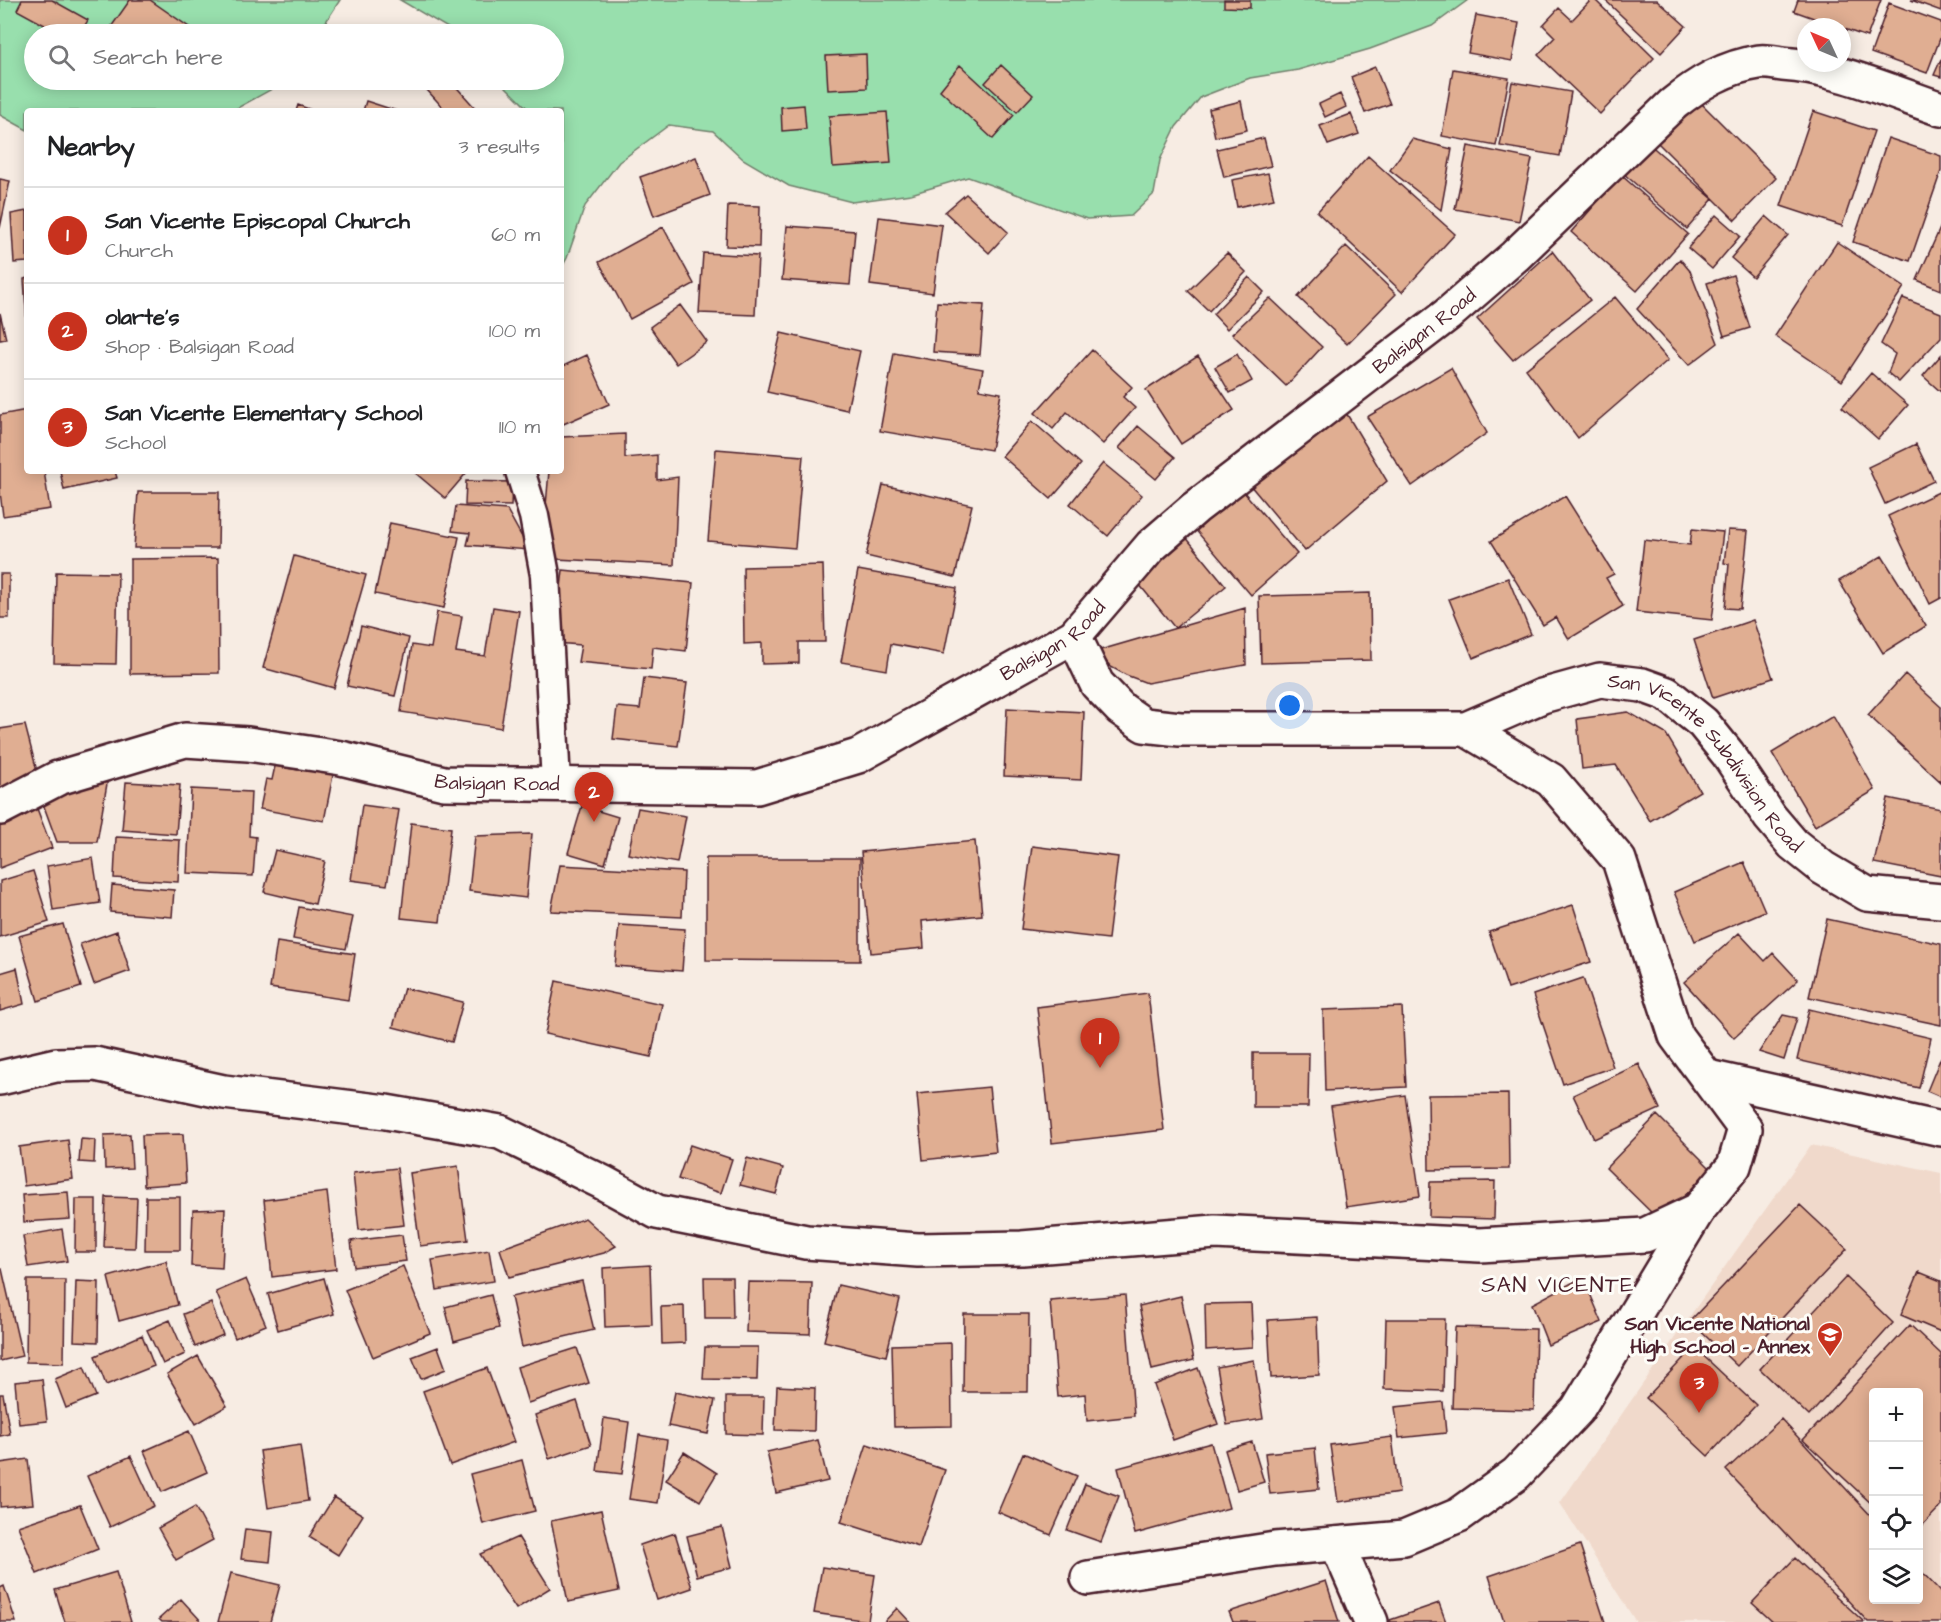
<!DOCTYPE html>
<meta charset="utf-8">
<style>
body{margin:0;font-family:"Architects Daughter",sans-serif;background:#f2f2f2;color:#202124}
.controls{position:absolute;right:18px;bottom:18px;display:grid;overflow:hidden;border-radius:6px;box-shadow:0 3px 15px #0003}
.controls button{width:54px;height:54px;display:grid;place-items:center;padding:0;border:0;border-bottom:2px solid #e0e0e0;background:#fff;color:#202124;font:30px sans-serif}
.compass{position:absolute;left:1797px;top:18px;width:54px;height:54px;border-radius:50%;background:#fff;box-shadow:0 3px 15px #0003;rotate:314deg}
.you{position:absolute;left:1290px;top:706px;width:21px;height:21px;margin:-15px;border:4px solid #fff;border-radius:50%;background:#1a73e8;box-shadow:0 0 0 9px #1a73e833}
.badge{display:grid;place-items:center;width:39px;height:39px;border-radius:50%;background:#c8321e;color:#fff;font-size:20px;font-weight:700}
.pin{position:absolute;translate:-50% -50px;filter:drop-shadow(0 2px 3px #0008)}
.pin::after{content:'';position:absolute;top:32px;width:21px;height:18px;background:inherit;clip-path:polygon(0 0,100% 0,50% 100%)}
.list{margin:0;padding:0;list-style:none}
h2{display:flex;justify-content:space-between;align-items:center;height:78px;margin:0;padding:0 24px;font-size:26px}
h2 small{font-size:20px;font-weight:400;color:#757577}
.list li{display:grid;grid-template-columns:39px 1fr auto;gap:18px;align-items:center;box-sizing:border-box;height:96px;padding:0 24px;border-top:2px solid #e0e0e0}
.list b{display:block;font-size:22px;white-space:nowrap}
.list p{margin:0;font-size:20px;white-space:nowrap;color:#757577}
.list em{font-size:20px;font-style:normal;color:#757577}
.icon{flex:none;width:33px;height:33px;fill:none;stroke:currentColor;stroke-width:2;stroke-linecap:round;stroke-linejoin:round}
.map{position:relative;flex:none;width:1941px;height:1622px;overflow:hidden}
.search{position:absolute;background:#fff;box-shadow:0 3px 15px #0003;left:24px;top:24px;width:540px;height:66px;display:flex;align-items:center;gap:15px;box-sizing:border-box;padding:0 21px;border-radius:33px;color:#757577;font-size:22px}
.panel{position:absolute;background:#fff;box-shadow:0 3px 15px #0003;left:24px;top:108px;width:540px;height:366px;border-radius:6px}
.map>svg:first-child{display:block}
.built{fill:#f0d9cb;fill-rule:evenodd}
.green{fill:#98dfad;stroke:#717f6c;stroke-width:1.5}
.building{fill:#e0ae92;stroke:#4a1f2b;stroke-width:1.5}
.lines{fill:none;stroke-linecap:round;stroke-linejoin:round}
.lane-casing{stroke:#4a1f2b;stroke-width:33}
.street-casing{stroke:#4a1f2b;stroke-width:38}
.secondary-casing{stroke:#4a1f2b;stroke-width:38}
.lane{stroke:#fdfcf7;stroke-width:28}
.street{stroke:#fdfcf7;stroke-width:33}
.secondary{stroke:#fdfcf7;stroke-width:33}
.labels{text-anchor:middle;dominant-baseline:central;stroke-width:6;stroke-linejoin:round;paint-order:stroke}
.street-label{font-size:20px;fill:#4a1f2b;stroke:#fdfcf7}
.poi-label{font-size:20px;font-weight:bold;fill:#4a1f2b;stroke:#fdfcf7;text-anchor:end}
.quarter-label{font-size:22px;letter-spacing:1.5px;fill:#4a1f2b;stroke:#fdfcf7}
</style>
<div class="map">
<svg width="1941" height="1622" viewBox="0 0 1941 1622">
<rect width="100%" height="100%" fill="#f7ece3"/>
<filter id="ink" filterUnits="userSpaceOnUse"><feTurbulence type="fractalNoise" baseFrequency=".0167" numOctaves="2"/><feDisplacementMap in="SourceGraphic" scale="12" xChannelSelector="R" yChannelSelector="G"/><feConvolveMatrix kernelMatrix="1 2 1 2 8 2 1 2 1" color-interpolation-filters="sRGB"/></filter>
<g filter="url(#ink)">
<path class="built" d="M1811,1145L1941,1173V1622H1636L1560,1503L1685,1323ZM1874,1392H1918V1600H1874Z"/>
<path class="green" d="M0,0H340L318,34H34V80H285L281,84L232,111H27V130L0,115Z
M400,0H1468L1432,26L1370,49L1298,70L1250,78L1201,97L1176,127L1160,160L1154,194L1131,216L1087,219L968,177L911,194L852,202L789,186L743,159L713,131L669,125L619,162L585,206L567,258L561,269V111H527L526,107L499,80H554V34H455L448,28Z"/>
<path class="building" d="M22,0H52L88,20L80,34H61L17,10Z
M130,0H150L199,34H121L111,27Z
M1224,0H1250V8L1224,7Z
M1591,0H1595L1654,58L1600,114L1538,55L1555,37L1543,25L1559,8L1572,20Z
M1605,0H1657L1686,26L1661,53Z
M1798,0H1881L1867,37L1794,11Z
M1911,0H1941V11Z
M1889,3L1941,22V36L1927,73L1871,53Z
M1476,15L1519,23L1512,61L1468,53Z
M866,54L867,88L828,90L826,56Z
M1941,59V77L1934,75Z
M960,65L1014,115L993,139L940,90Z
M1001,65L1033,95L1017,112L985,83Z
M1375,67L1390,104L1365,113L1351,77Z
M1453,69L1509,78L1496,146L1442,136Z
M418,80H450L478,111H446Z
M1512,82L1571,92L1560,156L1500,146Z
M1340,94L1346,107L1325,117L1319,104Z
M1693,95L1776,178L1735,220L1651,136Z
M366,101L397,111H363Z
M1241,101L1247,130L1215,137L1209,109Z
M298,105L314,111H296Z
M804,105L806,129L782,131L781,107Z
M1813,111L1874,131L1842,226L1781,206Z
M887,112L891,163L833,167L829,116Z
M1351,114L1359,134L1328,145L1320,126Z
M1264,138L1271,166L1224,177L1217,149Z
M1888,138L1941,156V171L1910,261L1853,242Z
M1412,139L1452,149L1441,210L1390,170Z
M1648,143L1713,199L1687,229L1623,173Z
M1468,146L1532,159L1519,221L1455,209Z
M1368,156L1455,234L1402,292L1317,212Z
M696,157L710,195L654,216L640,177Z
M1268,173L1274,199L1237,207L1232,180Z
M1621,175L1688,234L1637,291L1571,232Z
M0,179L10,181L0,228Z
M966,194L1008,232L989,253L945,212Z
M728,205L760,206L759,247L726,246Z
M27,211V262L14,263L11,214Z
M1716,215L1740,236L1712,269L1688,248Z
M1766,216L1788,235L1753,277L1731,258Z
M879,217L942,225L933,293L870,285Z
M787,226L855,231L850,285L782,280Z
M1941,226V290L1917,280Z
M663,227L694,284L630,319L599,262Z
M1837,242L1904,287L1842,381L1775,336Z
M1346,246L1396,294L1347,344L1298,297Z
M1552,251L1590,300L1513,360L1477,319Z
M703,253L758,256L755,315L699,313Z
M1227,253L1246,272L1209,311L1188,291Z
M1680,259L1690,271L1718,343L1689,365L1637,309Z
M1733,275L1750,328L1724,336L1707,283Z
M1249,277L1264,292L1227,329L1213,314Z
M27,278V326L24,279Z
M1615,297L1668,360L1578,438L1526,369Z
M1270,298L1322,347L1286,386L1232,334Z
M1903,298L1941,313V337L1899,382L1888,373L1895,354L1881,344Z
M937,302L984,305L980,355L933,352Z
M680,305L707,342L676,364L650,327Z
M0,313L6,339L0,340Z
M781,333L860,351L847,410L767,392Z
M1092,350L1132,387L1123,397L1135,408L1103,444L1067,412L1053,429L1035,413Z
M894,353L983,369L979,389L1001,393L991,450L880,431Z
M1237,354L1252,381L1230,393L1215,367Z
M587,355L609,404L561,425V367Z
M1941,355V392L1923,376Z
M1198,356L1234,410L1181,444L1146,390Z
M1451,368L1487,433L1412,486L1367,417Z
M1871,373L1908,405L1878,439L1842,407Z
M27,410V471H44L50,509L3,516L0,492V415Z
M1345,411L1387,481L1305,551L1250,485Z
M1032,421L1081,464L1051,499L1002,456Z
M1138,426L1175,457L1156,479L1119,448Z
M625,434V458L657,455V480L678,477L674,565L556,559L545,517L549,471H561V437Z
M1916,444L1934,481L1885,504L1868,467Z
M716,449L803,456L795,548L708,541Z
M1103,463L1142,495L1108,536L1070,504Z
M60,471H115L117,478L64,490Z
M413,471H468L445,498Z
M466,481L512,482L511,506L465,505Z
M883,485L972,505L955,577L866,556Z
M1243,491L1297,554L1251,595L1193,527Z
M1941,491V598L1930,604L1888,516Z
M138,492H219L218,548H134Z
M1565,496L1614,574L1606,578L1623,606L1569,639L1556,617L1543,625L1491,541Z
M456,506L507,510L529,550L467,545L470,533L452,531Z
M390,523L459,537L444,608L375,594Z
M1692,529L1723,532L1712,620L1636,612L1644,540L1690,545Z
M1180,530L1226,586L1175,628L1129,572Z
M1728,530L1748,531L1740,609L1725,608L1729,564L1724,563Z
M294,556L366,575L334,688L263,668Z
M1882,556L1926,626L1883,653L1839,581Z
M218,558L219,673L130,674V559Z
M823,565L825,642H799V663L762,664V643L744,644L743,567Z
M563,570L693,583L686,651L653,647L651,669L578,662L581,645L555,643Z
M858,570L957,588L944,654L891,644L887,670L841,662Z
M56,572L118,573L116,664L54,663Z
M0,574H9V618H0Z
M1508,578L1531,634L1473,658L1449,599Z
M1370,593L1371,660L1261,663L1259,596Z
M493,607L519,611L501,728L401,712L412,645L431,648L437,612L462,616L456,652L485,656Z
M1245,608L1246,665L1147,683L1126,675L1111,667L1097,651Z
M1753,620L1773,678L1713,698L1694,640Z
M361,626L409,638L395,696L347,686Z
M1905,674L1941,707V782L1868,715Z
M644,678L687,683L678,746L613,739L617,707L640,709Z
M1007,708L1084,712L1081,780L1004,776Z
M1628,712L1666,734L1700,791L1650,821L1616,765L1582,769L1577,719Z
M1833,716L1875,790L1815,826L1772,753Z
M25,725L38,775L0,794V729Z
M301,757L335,765L324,821L260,809L266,779L272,780L275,766L298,770Z
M110,766L97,842H57L42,801Z
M126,782L180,785L176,834L122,830Z
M191,789L251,792L249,836L256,837L253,876L187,873Z
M1888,798L1941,809V876L1874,863Z
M362,805L399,810L387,885L351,880Z
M36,806L52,848L0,868V820Z
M582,806L618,817L605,864L568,853Z
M638,808L686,816L677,863L628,854Z
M411,823L451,828L440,922L401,918Z
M532,834L526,898L469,891L475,836Z
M116,837L180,840L178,882L114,878Z
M975,841L982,915L922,921L924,948L871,953L861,852Z
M1032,846L1118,857L1108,939L1021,929Z
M275,850L325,861L315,904L264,892Z
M93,858L100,903L53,910L47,866Z
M706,858H860V961L706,960Z
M1744,862L1765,911L1695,941L1674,892Z
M560,865L684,872L682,917L551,911Z
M33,871L49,922L0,937V881Z
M112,885L174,890L172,917L110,912Z
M1573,905L1591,962L1508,989L1489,932Z
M299,907L353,917L346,949L293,939Z
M1827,919L1941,944V1025L1809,997Z
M63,924L81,987L38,1001L19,936Z
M619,925L685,929L682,971L615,966Z
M117,931L130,971L94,984L80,944Z
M1739,933L1765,961L1773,953L1798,980L1734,1038L1684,982Z
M277,942L355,954L348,1000L270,988Z
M17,968L24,1004L0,1011V973Z
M1583,978L1613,1067L1563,1084L1533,995Z
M556,981L662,1004L651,1057L545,1034Z
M404,988L463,1002L452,1042L393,1027Z
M1148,993L1164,1130L1052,1143L1037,1007Z
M1402,1007L1406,1087L1325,1091L1323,1010Z
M1809,1009L1931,1038L1919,1088L1797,1060Z
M1783,1015L1797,1018L1784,1060L1759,1052Z
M1253,1053H1309L1308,1107H1253Z
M1941,1057V1097L1927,1091Z
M1639,1064L1660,1109L1594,1139L1573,1095Z
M989,1087L996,1152L923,1160L917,1094Z
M1508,1094L1509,1169L1429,1170L1428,1095Z
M1405,1095L1420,1196L1346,1207L1331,1106Z
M1657,1115L1711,1169L1660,1221L1606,1168Z
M130,1134L132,1168L105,1169L104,1135Z
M183,1134L186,1183L144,1186L142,1135Z
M81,1139L95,1140L94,1163L79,1162Z
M68,1140L73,1179L24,1186L19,1147Z
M690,1145L732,1159L721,1193L678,1179Z
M747,1158L783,1168L776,1194L740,1185Z
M458,1166L468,1240L420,1246L410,1173Z
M397,1168L404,1225L359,1230L353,1173Z
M1495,1181L1494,1219L1429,1217L1430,1182Z
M68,1192L70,1219L24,1222L22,1195Z
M327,1192L336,1269L272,1277L264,1200Z
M106,1197L137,1198L135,1248L104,1247Z
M146,1197H180V1250H145Z
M76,1199H96V1252H75Z
M1800,1205L1847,1249L1737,1366L1690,1321Z
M225,1209L222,1268L191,1266L193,1210Z
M585,1218L616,1246L604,1253L509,1277L500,1249Z
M62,1229L67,1261L28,1267L23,1236Z
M402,1235L406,1261L354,1267L351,1241Z
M489,1250L494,1281L437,1290L432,1260Z
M166,1261L178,1305L119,1321L108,1277Z
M650,1265L652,1325L605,1327L603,1268Z
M403,1266L430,1333L373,1357L345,1290Z
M2,1269L22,1356L0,1361V1270Z
M1919,1272L1941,1281V1332L1901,1315Z
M704,1277H732L733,1318H705Z
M1583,1277L1602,1322L1548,1345L1532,1304Z
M1846,1277L1893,1323L1809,1416L1760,1369Z
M324,1278L334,1314L278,1330L268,1294Z
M246,1279L266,1325L235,1338L216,1292Z
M27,1280H65L64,1363L26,1362Z
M76,1281L99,1282L98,1342L74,1341Z
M582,1281L594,1330L522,1347L511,1297Z
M748,1282L812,1283L810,1334L746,1332Z
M838,1285L900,1299L886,1356L824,1341Z
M491,1295L499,1328L454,1341L445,1307Z
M1125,1295L1134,1416L1087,1421L1085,1394L1058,1397L1050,1301Z
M1181,1296L1194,1360L1152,1370L1139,1306Z
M211,1303L223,1335L195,1347L183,1314Z
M1251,1303L1253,1347L1206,1350L1205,1304Z
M684,1306L685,1343L662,1344L661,1307Z
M964,1314H1029L1028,1392H963Z
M1317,1317L1319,1375L1271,1378L1268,1320Z
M1386,1319H1445L1443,1391L1384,1389Z
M170,1320L185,1354L163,1364L147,1330Z
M1910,1325L1941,1354V1506L1918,1530V1392H1874V1506L1803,1440Z
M1455,1327L1536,1329L1534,1410L1452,1408Z
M142,1335L154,1366L106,1385L95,1356Z
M951,1343L952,1426L894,1427L892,1345Z
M438,1347L446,1369L421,1379L412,1357Z
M705,1347H758L757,1380L703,1379Z
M1694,1347L1756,1405L1708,1456L1646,1398Z
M577,1348L589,1383L528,1403L517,1367Z
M198,1356L227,1406L196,1424L167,1374Z
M1254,1360L1263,1419L1227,1425L1217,1367Z
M84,1367L96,1396L66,1408L55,1379Z
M487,1368L514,1442L450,1465L423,1391Z
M1198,1368L1218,1424L1173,1440L1154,1385Z
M42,1379L47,1421L19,1424L15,1382Z
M777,1386L815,1388L814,1431L775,1430Z
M675,1392L715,1400L708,1434L668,1426Z
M0,1394H3L10,1434L0,1436Z
M726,1397H764L763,1435L726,1434Z
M577,1401L591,1445L549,1459L535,1415Z
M1443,1402L1446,1433L1399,1438L1395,1407Z
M604,1418L629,1422L622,1474L597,1471Z
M1781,1419L1874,1519V1600H1918V1568L1941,1592V1622H1868L1726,1470Z
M189,1431L207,1472L162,1492L144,1451Z
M639,1435L667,1440L658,1503L629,1499Z
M1392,1437L1399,1493L1338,1502L1330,1445Z
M818,1440L828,1481L776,1493L767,1452Z
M1252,1442L1264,1482L1237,1490L1225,1450Z
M1211,1443L1229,1508L1135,1534L1118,1468Z
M867,1444L945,1470L919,1547L841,1522Z
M300,1445L308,1501L268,1508L260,1451Z
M1315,1448L1319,1489L1270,1494L1265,1453Z
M684,1452L717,1473L700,1501L666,1480Z
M1023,1453L1077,1476L1051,1535L998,1512Z
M131,1456L154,1506L110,1527L87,1476Z
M28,1459L33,1504L0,1507V1463Z
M522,1460L535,1511L483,1524L470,1474Z
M1085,1484L1119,1496L1101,1542L1067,1530Z
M334,1497L363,1515L338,1555L309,1537Z
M80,1505L98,1549L37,1574L18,1526Z
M195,1507L213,1540L176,1560L158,1528Z
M601,1510L619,1591L568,1602L551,1521Z
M722,1527L732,1567L697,1576L687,1536Z
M245,1529L273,1532L270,1562L241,1559Z
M675,1533L692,1588L657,1600L640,1545Z
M518,1537L550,1588L516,1609L480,1554Z
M1580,1545L1605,1622H1504L1489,1576Z
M1795,1558L1864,1622H1773L1752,1603Z
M822,1567L875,1575L868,1621L814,1613Z
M116,1572L131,1622H65L55,1590Z
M231,1573L280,1585L270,1622H218Z
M1326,1581L1339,1622H1233L1229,1612Z
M4,1586L16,1622H0V1588Z
M181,1599L202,1622H162L159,1619Z
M1439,1603L1446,1622H1391L1390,1620Z
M897,1608L910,1622H884Z"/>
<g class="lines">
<defs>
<path id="lane" d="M520,471L534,516L545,575L556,783"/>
<g id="street">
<path id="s1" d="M1074,636L1097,684L1121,709L1144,725L1180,729H1466L1542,696L1600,680L1642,685L1667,694L1703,723L1728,754L1770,817L1793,844L1823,868L1867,894L1941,901"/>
<path d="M1708,1077L1941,1129"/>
<path d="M0,1078L56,1065L95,1064L224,1092L386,1112L500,1132L602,1182L657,1212L806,1242L918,1250L1022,1248L1215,1232L1480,1245L1645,1235L1698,1210L1734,1166L1745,1129L1676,1036L1619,860L1551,780L1466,729"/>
<path d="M1337,1544L1371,1622"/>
<path d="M1088,1578L1275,1549L1404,1538L1459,1515L1516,1474L1577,1410L1698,1210"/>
</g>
<g id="secondary">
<path id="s2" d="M0,808L58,778L185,740L248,744L341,758L444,783L757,787L858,756L1074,636L1151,546L1195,508L1447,315L1515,256L1673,104C1699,83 1725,67 1759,62C1766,61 1775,63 1782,64C1835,67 1891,92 1941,109"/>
</g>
</defs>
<use href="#lane" class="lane-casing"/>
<use href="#street" class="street-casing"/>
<use href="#secondary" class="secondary-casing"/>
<use href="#lane" class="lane"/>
<use href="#street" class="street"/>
<use href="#secondary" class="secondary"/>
</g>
</g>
<defs>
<symbol id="school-pin" viewBox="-11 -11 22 30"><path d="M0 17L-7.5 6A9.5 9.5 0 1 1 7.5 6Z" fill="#c8321e" stroke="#fdfcf7"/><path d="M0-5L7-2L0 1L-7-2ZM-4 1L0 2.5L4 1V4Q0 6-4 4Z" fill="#fff"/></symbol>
</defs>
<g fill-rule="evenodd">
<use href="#school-pin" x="1815" y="1320" width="30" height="40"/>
</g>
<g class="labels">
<g class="street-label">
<text stroke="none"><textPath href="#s2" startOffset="1593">Balsigan Road</textPath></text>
<text stroke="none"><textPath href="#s2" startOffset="1107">Balsigan Road</textPath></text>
<text stroke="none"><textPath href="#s1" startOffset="722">San Vicente Subdivision Road</textPath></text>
<text stroke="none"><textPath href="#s2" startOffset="514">Balsigan Road</textPath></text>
</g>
<g class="poi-label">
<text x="1810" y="1324">San Vicente National<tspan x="1810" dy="23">High School – Annex</tspan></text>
</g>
<g class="quarter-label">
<text x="1558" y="1285">SAN VICENTE</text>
</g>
</g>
</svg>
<div class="controls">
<button>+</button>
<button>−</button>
<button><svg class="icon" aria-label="locate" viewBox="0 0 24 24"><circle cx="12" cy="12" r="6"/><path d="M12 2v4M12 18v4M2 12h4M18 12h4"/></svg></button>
<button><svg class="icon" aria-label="layers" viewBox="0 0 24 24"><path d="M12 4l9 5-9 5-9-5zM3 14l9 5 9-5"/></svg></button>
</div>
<svg class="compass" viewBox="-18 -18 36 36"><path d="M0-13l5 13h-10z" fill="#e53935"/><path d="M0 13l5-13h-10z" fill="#757577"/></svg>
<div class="you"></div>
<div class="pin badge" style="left:1100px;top:1068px">1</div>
<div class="pin badge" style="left:594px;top:822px">2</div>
<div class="pin badge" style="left:1699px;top:1413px">3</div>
<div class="search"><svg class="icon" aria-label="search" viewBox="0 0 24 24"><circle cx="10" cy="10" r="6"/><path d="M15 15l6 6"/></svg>Search here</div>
<section class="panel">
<h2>Nearby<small>3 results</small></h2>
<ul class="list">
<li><span class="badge">1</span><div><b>San Vicente Episcopal Church</b><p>Church</p></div><em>60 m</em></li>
<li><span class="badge">2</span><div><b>olarte's</b><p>Shop · Balsigan Road</p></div><em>100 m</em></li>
<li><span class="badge">3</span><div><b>San Vicente Elementary School</b><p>School</p></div><em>110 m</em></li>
</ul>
</section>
</div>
